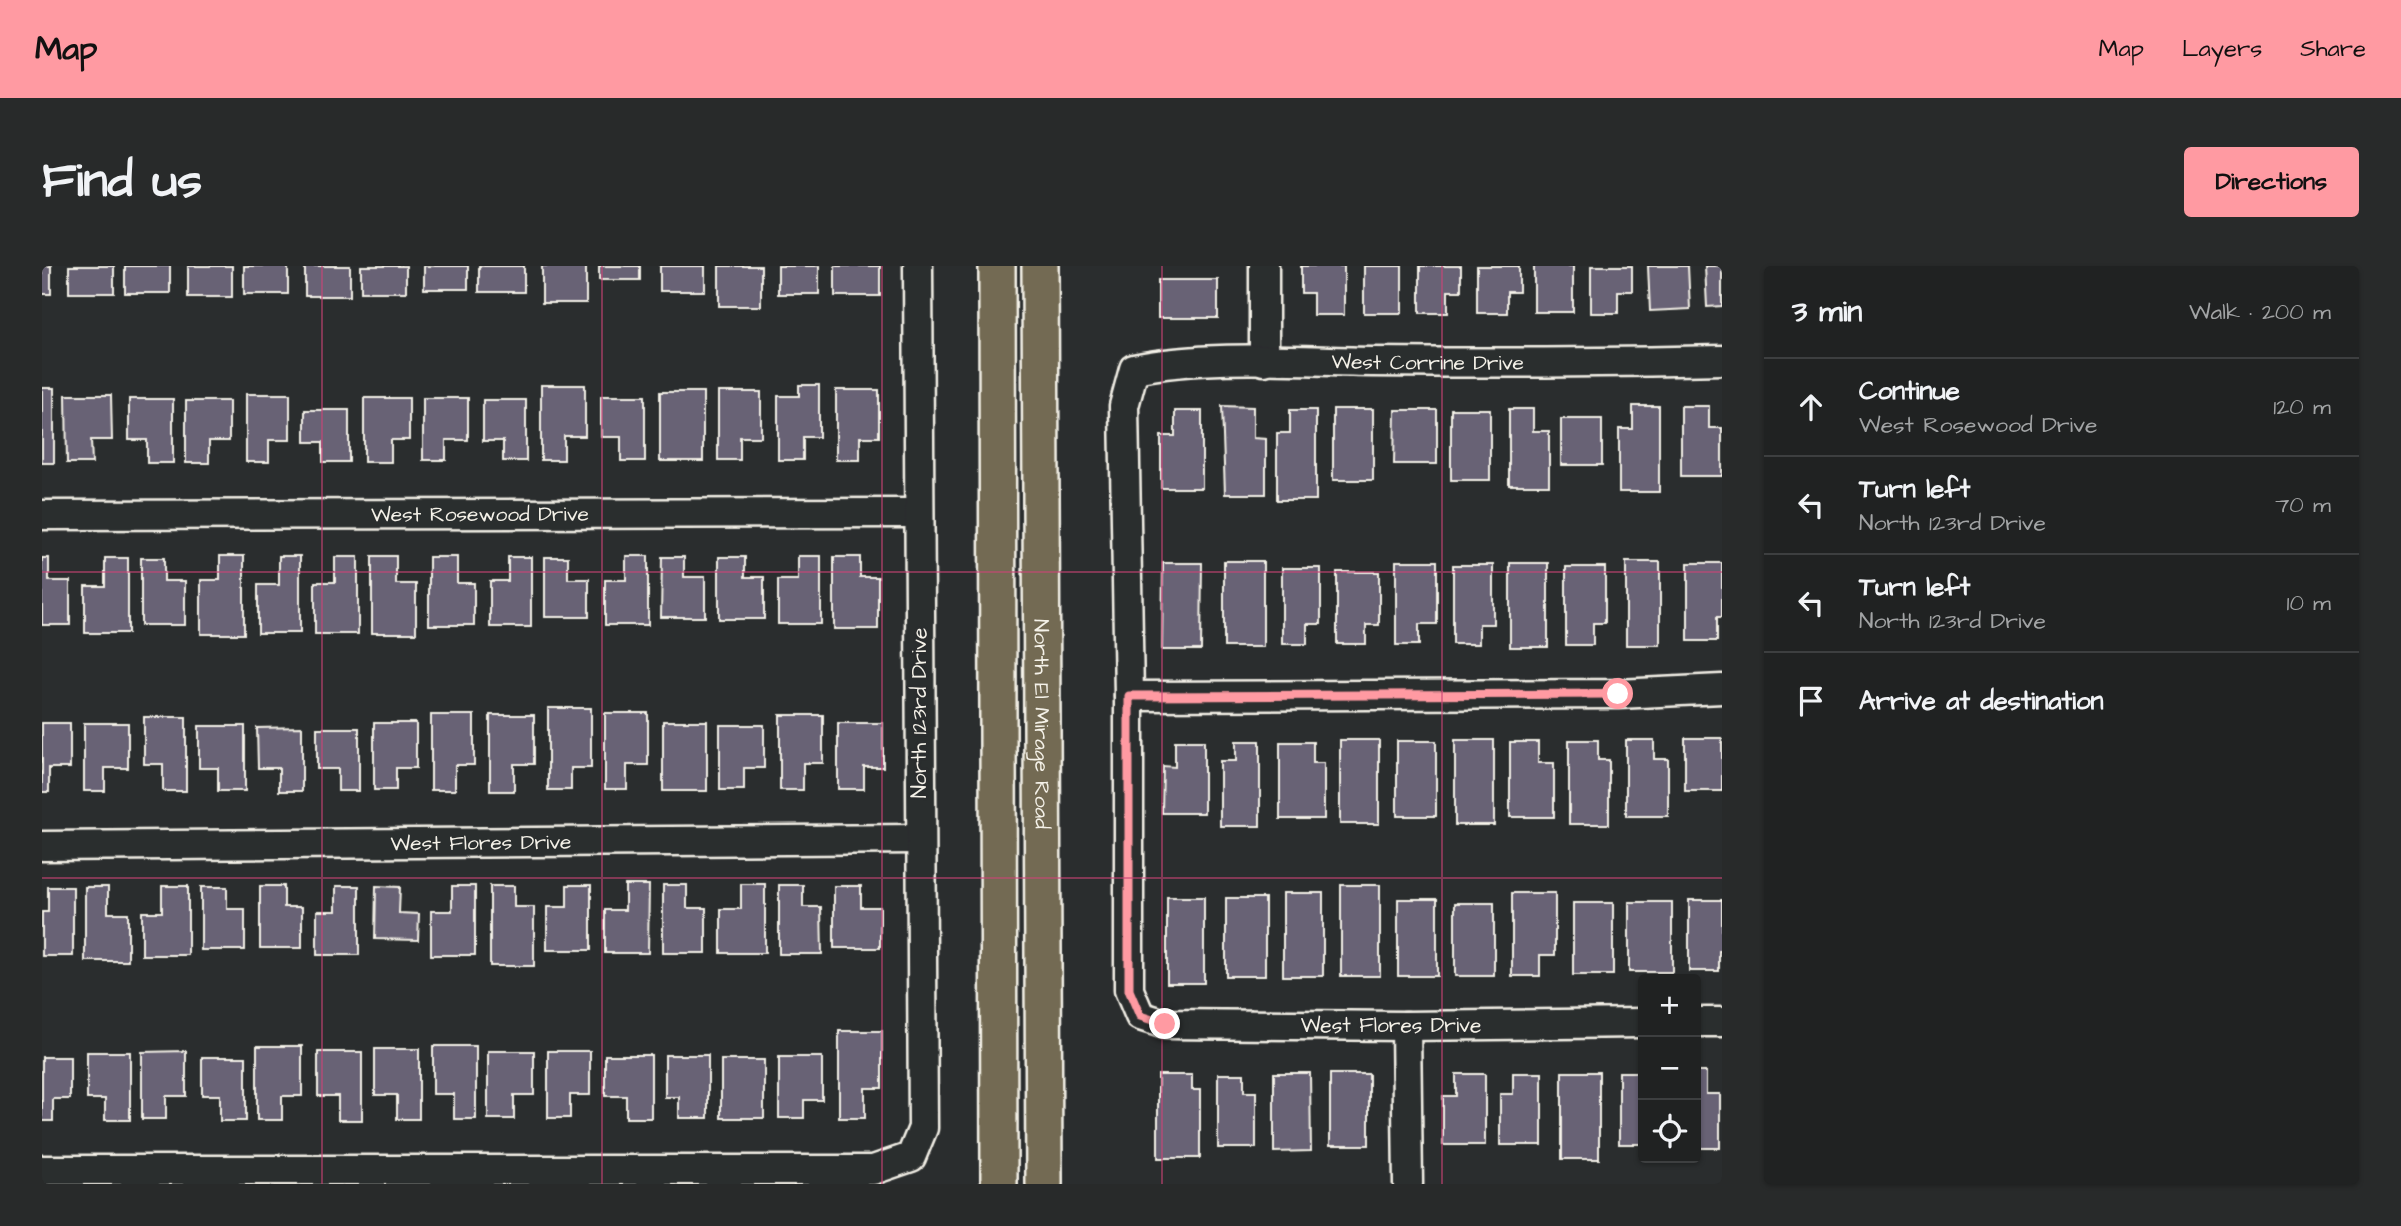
<!DOCTYPE html>
<meta charset="utf-8">
<style>
body{margin:0;font-family:"Architects Daughter",sans-serif;background:#282a2a;color:#f1f3f6}
.controls{position:absolute;right:21px;bottom:21px;display:grid;overflow:hidden;border-radius:7px;box-shadow:0 2px 5px #0004}
.controls button{width:63px;height:63px;display:grid;place-items:center;padding:0;border:0;border-bottom:2px solid #3d3f40;background:#202222;color:#f1f3f6;font:35px sans-serif}
.stop{position:absolute;width:21px;height:21px;margin:-16px;border:5px solid #ff9aa2;border-radius:50%;background:#fff}
.stop.end{background:#ff9aa2;border-color:#fff;box-shadow:0 2px 7px #0008}
.list{margin:0;padding:0;list-style:none}
h2{display:flex;justify-content:space-between;align-items:center;height:91px;margin:0;padding:0 28px;font-size:30px}
h2 small{font-size:23px;font-weight:400;color:#a2a4a5}
.list li{display:grid;grid-template-columns:46px 1fr auto;gap:21px;align-items:center;box-sizing:border-box;height:98px;padding:0 28px;border-top:2px solid #3d3f40}
.list b{display:block;font-size:26px;white-space:nowrap}
.list p{margin:0;font-size:23px;white-space:nowrap;color:#a2a4a5}
.list em{font-size:23px;font-style:normal;color:#a2a4a5}
.icon{flex:none;width:38px;height:38px;fill:none;stroke:currentColor;stroke-width:2;stroke-linecap:round;stroke-linejoin:round}
.map{position:relative;flex:none;width:1680px;height:918px;overflow:hidden;border-radius:7px}
header{display:flex;align-items:center;gap:42px;box-sizing:border-box;height:98px;padding:0 35px;background:#ff9aa2;color:#111}
header strong{font-size:33px}
nav{display:flex;gap:38px;margin-inline-start:auto;font-size:24px}
.intro{display:flex;align-items:center;justify-content:space-between;box-sizing:border-box;height:168px;padding:0 42px}
h1{margin:0;font-size:49px}
.button{padding:18px 32px;border-radius:7px;background:#ff9aa2;color:#111;font-size:24px;font-weight:700}
main{display:flex;gap:42px;padding:0 42px}
aside{flex:1;background:#202222;border-radius:7px;box-shadow:0 2px 5px #0004}
.map>svg:first-child{display:block}
.building{fill:#686274;stroke:#f4f1e8;stroke-width:2}
.lines{fill:none;stroke-linecap:round;stroke-linejoin:round}
.minor-casing{stroke:#f4f1e8;stroke-width:33}
.major-casing{stroke:#f4f1e8;stroke-width:40}
.minor{stroke:#2a2d2e;stroke-width:28}
.major{stroke:#736b52;stroke-width:35}
.route{stroke:#ff9aa2;stroke-width:9}
.grid{fill:none;stroke:#cc4377;stroke-width:2;stroke-opacity:0.55}
.labels{text-anchor:middle;dominant-baseline:central;stroke-width:5;stroke-linejoin:round;paint-order:stroke}
.street-label{font-size:21px;fill:#f4f1e8;stroke:#2a2d2e}
</style>
<header>
<strong>Map</strong>
<nav><a>Map</a><a>Layers</a><a>Share</a></nav>
</header>
<div class="intro"><h1>Find us</h1><a class="button">Directions</a></div>
<main>
<div class="map">
<svg width="1680" height="918" viewBox="0 0 1680 918">
<rect width="100%" height="100%" fill="#2a2d2e"/>
<filter id="ink" filterUnits="userSpaceOnUse"><feTurbulence type="fractalNoise" baseFrequency=".0143" numOctaves="2"/><feDisplacementMap in="SourceGraphic" scale="14" xChannelSelector="R" yChannelSelector="G"/><feConvolveMatrix kernelMatrix="1 2 1 2 8 2 1 2 1" color-interpolation-filters="sRGB"/></filter>
<g filter="url(#ink)">
<path class="building" d="M0,0H9V28H0Z
M27,0H72V27H27Z
M83,0H128V27H83Z
M146,0H190V31H146Z
M202,0H246V28H202Z
M263,0H308V30H263Z
M319,0H364V26H319Z
M382,0H426V23H382Z
M437,0H482V26H437Z
M500,0H544V37H500Z
M557,0H598V14H557Z
M618,0H663V25H618Z
M677,0H719V40H677Z
M736,0H777V28H736Z
M793,0H838V30H793Z
M1259,0H1302V49H1271V27H1259Z
M1322,0H1360V47H1322Z
M1378,0H1419V25H1406V47H1378Z
M1435,0H1477V26H1465V47H1435Z
M1492,0H1531V46H1492Z
M1549,0H1590V25H1576V47H1549Z
M1606,0H1646L1648,43L1608,45Z
M1663,0H1680V40L1665,41Z
M1116,14H1176V52H1116Z
M499,119H543V170H522V194H499Z
M757,119H777V171H761V194H736V130H757Z
M0,122H12V197H0Z
M794,124H837V171H818V194H794Z
M618,126H661V195H618Z
M676,126H719V171H698V194H676Z
M204,128H248V174H227V196H204Z
M24,129H69L70,174H49L50,197H25Z
M559,130H603V195H579V171H559Z
M322,132H367V174H349V196H322Z
M381,132H426V174H404V194H381Z
M87,133H131V197H105V174H87Z
M441,134H484V195H461V175H441Z
M144,135H187V175H167V197H144Z
M1180,140L1211,141V172L1224,173V228H1183Z
M1591,140H1617V226H1577V163H1591Z
M1639,140H1667V162H1680V210H1639Z
M1291,143H1331V214H1291Z
M1409,143H1448V214H1409Z
M1467,143H1491V165H1507V219H1467Z
M263,144H307V196H281V176H263Z
M1248,144H1274V234H1235V167H1248Z
M1353,144H1395V198H1352Z
M1133,145H1160V222H1119V170H1133Z
M1519,153H1560V199H1519Z
M178,290H202V368H159V314H178Z
M237,290H258V367H216V319H237Z
M330,290H354V318H374V367H330Z
M584,290H606V359H563V314H584Z
M756,290H779V358H736V314H756Z
M293,291H316V368H273V316H293Z
M387,291H415V317H432V359H387Z
M466,291H489V361H448V315H466Z
M503,291H526V313H547V351H503Z
M620,291H642V311H663V351H619Z
M677,291H703V311H722V353H677Z
M792,291H818V311H836V363H792Z
M0,292H7V315H28V359H0Z
M63,292H86V367H43V320H63Z
M99,292H122V315H143V359H99Z
M1182,295H1221V381H1182Z
M1354,295H1395V358H1377V379H1354Z
M1584,296H1618V379H1584Z
M1121,297H1160L1159,384H1120Z
M1468,297H1506V381H1468Z
M1646,297H1680V351H1675V375H1646Z
M1411,299H1451V358H1437V378H1411Z
M1524,301H1563V357H1551V379H1524Z
M1240,302H1279V358H1265V378H1240Z
M1295,306H1337V359H1324V378H1295Z
M506,442H549V502H529V524H506Z
M563,447H606V499H585V523H563Z
M389,449H432V499H413V524H389Z
M448,449H492V498H472V525H448Z
M738,449H781V497H761V524H738Z
M102,451H144V525H121V498H102Z
M621,455H665V525H621Z
M0,457H28V502H7V526H0Z
M42,457H86V502H63V525H42Z
M332,457H374V502H354V524H332Z
M796,457H841V501H822V523H796Z
M678,459H722V502H702V524H678Z
M157,460H203V525H176V502H157Z
M260,461V525H237V502H216L215,462Z
M275,462H317V525H296V503H275Z
M1643,472H1680V525H1643Z
M1298,474H1337V558H1298Z
M1413,474H1452V559H1413Z
M1527,474H1556V494H1567V558H1527Z
M1584,474H1612V493H1626V550H1584Z
M1133,475H1162V547H1120L1121,500L1133,501Z
M1194,475H1218V560H1178V495H1194Z
M1355,475H1394V550H1355Z
M1238,476H1271V497H1282V553H1238Z
M1468,476H1496V497H1512V551H1468Z
M699,618H723V687H679V643H699Z
M525,619H549V684H505V641H525Z
M583,619H607L606,687H563V644H583Z
M621,619H645V642H664V687H621Z
M737,619H761V641H779L780,688H737Z
M1299,619H1338V710H1299Z
M120,620H146V689H100V646H120Z
M218,620H242V641H260V682H218Z
M294,620H317V689H275V645H294Z
M334,620L358,621L357,647L377,648L376,674L333,673Z
M410,620H433V689H389V645H410Z
M448,620H472V641H492V700H448Z
M792,620H819V641H838V682H792Z
M6,621H31V690H0V646H6Z
M43,621H66V647H86V695H43Z
M159,621H185V643H203V684H159Z
M1241,627H1281V710H1241Z
M1470,627H1513V689H1498V710H1470Z
M1125,631H1162V717H1125Z
M1184,632H1223V710H1184Z
M1356,633H1395V710H1356Z
M1647,634H1680V685H1677V705H1647Z
M1587,636H1630V706H1587Z
M1413,637H1452V710H1413Z
M1531,637H1571V709H1531Z
M797,765H840V822H823V852H797Z
M215,780H260V830H240V854H215Z
M391,780H434V853H412V828H391Z
M333,783H377V853H355V829H333Z
M144,785V830H124V853H100V786Z
M446,785H492V829H472V853H446Z
M506,785H548V829H528V852H506Z
M45,786H88V854H63V833H45Z
M276,786H320V854H296V830H276Z
M563,789H609V852H584V830H563Z
M623,789H666V852H637V831H623Z
M0,791H28V833H11V855H0Z
M160,791H204V855H178V829H160Z
M737,791H780V834H762V852H737Z
M679,794H722V852H679Z
M1520,806H1557V893H1520Z
M1577,806H1601V878H1577Z
M1654,806H1664V828H1678V882H1654Z
M1232,807H1268L1269,885L1232,886Z
M1471,807H1500V879H1458V828H1471Z
M1176,808H1202V826H1214V882H1176Z
M1288,808H1327V879H1288Z
M1414,808H1443V879H1401V830H1414Z
M1116,809H1150V824H1158V892H1116Z"/>
<g class="lines">
<defs>
<g id="minor">
<path d="M1222,0V95"/>
<path id="s1" d="M0,249L876,247"/>
<path d="M1087,430L1576,428L1680,423"/>
<path id="s2" d="M0,580L878,573"/>
<path d="M1654,756H1680"/>
<path id="s3" d="M1601,757L1364,760L1123,758L1098,750L1087,724V430L1082,140L1092,103C1168,88 1253,95 1330,96C1447,97 1563,97 1680,94"/>
<path d="M1364,760L1366,918"/>
<path d="M0,904H831L869,891L881,862L876,0"/>
</g>
<g id="major">
<path d="M955,0L957,918"/>
<path id="s4" d="M998,0L1002,918"/>
</g>
</defs>
<use href="#minor" class="minor-casing"/>
<use href="#major" class="major-casing"/>
<use href="#minor" class="minor"/>
<use href="#major" class="major"/>
</g>
</g>
<g class="lines" filter="url(#ink)">
<path class="route" d="M1123,758L1098,750L1087,724V430L1576,428"/>
</g>
<path class="grid" d="M280,0V918M560,0V918M840,0V918M1120,0V918M1400,0V918M0,306H1680M0,612H1680"/>
<g class="labels">
<g class="street-label">
<text stroke="none"><textPath href="#s3" startOffset="1449">West Corrine Drive</textPath></text>
<text stroke="none"><textPath href="#s1" startOffset="438">West Rosewood Drive</textPath></text>
<text transform="translate(877 447) rotate(-90)">North 123rd Drive</text>
<text stroke="none"><textPath href="#s4" startOffset="458">North El Mirage Road</textPath></text>
<text stroke="none"><textPath href="#s2" startOffset="439">West Flores Drive</textPath></text>
<text x="1349" y="759">West Flores Drive</text>
</g>
</g>
</svg>
<div class="controls">
<button>+</button>
<button>−</button>
<button><svg class="icon" aria-label="locate" viewBox="0 0 24 24"><circle cx="12" cy="12" r="6"/><path d="M12 2v4M12 18v4M2 12h4M18 12h4"/></svg></button>
</div>
<div class="stop" style="left:1576px;top:428px"></div>
<div class="stop end" style="left:1123px;top:758px"></div>
</div>
<aside>
<h2>3 min<small>Walk · 200 m</small></h2>
<ul class="list">
<li><svg class="icon" aria-label="ahead" viewBox="0 0 24 24"><path d="M12 20V5M6 11l6-6 6 6"/></svg><div><b>Continue</b><p>West Rosewood Drive</p></div><em>120 m</em></li>
<li><svg class="icon" aria-label="left" viewBox="0 0 24 24"><path d="M17 20v-9H6M10 6l-5 5 5 5"/></svg><div><b>Turn left</b><p>North 123rd Drive</p></div><em>70 m</em></li>
<li><svg class="icon" aria-label="left" viewBox="0 0 24 24"><path d="M17 20v-9H6M10 6l-5 5 5 5"/></svg><div><b>Turn left</b><p>North 123rd Drive</p></div><em>10 m</em></li>
<li><svg class="icon" aria-label="arrive" viewBox="0 0 24 24"><path d="M6 21V4h12l-3 4 3 4H6"/></svg><div><b>Arrive at destination</b></div></li>
</ul>
</aside>
</main>
